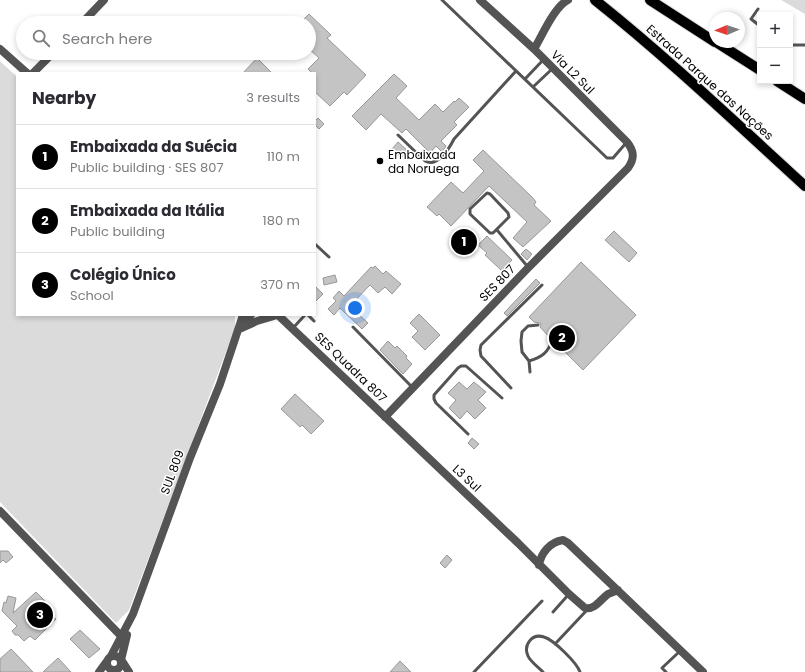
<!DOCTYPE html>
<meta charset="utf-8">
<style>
body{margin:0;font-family:Poppins,sans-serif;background:#f7f7f7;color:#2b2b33}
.controls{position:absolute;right:12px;top:12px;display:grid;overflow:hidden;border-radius:0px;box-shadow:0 2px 6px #0003}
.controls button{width:36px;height:36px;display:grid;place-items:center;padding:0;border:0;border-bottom:1px solid #e1e1e2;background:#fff;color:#2b2b33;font:20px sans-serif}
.compass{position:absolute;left:709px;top:12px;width:36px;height:36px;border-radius:50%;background:#fff;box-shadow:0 2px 6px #0003;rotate:268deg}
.you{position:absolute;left:355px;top:308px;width:14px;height:14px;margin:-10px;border:3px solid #fff;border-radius:50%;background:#1a73e8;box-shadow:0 0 0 6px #1a73e833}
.badge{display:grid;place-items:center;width:26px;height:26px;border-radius:50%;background:#000;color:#fff;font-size:13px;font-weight:700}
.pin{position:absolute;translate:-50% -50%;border:2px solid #fff;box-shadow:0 1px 4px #0006}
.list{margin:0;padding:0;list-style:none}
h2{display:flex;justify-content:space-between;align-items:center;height:52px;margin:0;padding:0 16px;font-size:17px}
h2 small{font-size:13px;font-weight:400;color:#7c7c81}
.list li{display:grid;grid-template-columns:26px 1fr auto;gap:12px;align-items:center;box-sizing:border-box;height:64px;padding:0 16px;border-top:1px solid #e1e1e2}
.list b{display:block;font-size:15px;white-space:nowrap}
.list p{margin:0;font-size:13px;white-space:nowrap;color:#7c7c81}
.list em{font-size:13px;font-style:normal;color:#7c7c81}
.icon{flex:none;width:22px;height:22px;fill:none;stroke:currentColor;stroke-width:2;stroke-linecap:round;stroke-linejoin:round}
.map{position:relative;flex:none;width:805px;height:672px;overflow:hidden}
.search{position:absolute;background:#fff;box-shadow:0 2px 6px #0003;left:16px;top:16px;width:300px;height:44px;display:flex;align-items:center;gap:10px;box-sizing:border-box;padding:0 14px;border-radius:22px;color:#7c7c81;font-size:15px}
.panel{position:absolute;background:#fff;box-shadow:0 2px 6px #0003;left:16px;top:72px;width:300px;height:244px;border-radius:0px}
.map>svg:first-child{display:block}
.green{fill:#dbdbdb}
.building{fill:#c4c4c4;stroke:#989898}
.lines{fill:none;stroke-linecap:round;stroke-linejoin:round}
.trunk-casing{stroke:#dbdbdb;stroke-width:12}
.service{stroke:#545454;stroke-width:3}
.tertiary{stroke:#545454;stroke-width:8}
.trunk{stroke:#000;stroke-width:10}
.poi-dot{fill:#000;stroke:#fff;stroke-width:1.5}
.labels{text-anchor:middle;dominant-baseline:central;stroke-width:3;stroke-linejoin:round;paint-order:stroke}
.street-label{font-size:12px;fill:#000;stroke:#fff}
.poi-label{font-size:12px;fill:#000;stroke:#fff;text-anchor:start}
</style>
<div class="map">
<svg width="805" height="672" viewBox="0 0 805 672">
<rect width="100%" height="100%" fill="#fff"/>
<path class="green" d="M781,0H805V14Z
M0,61L17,77V315H235V328L129,610L116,623L0,502Z"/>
<path class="building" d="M309,14L331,35L327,38L366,75L347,95L344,92L330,106L315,92V73H312L308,69L319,58L309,49V42L313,37L309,33V23H300Z
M257,58L272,73H243Z
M394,74L407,86L396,98L419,120L435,104L443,112L454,101L455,102L459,98L469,107L454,122L457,125L441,141L446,146L442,152L436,146L430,153L406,129L402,133L381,114L366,130L352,116Z
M318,118L324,124L319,129L315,125V121Z
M398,142L408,151L401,158L392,149Z
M483,150L532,197L536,202L534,205L551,221L523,247L513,238L527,222L489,186L451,226L439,214L437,216L427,207L451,182L463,193L484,171L473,160Z
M614,231L637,253L629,262L605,240Z
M487,236L512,260L502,271L485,255L487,253L478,245Z
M526,249L532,254L527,260L521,254Z
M581,262L636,315L583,370L555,342V337L552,336L550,338L540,327L541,325L540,323L534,322L529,317Z
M375,266L383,274L386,271L401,284L392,294L385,287L378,293L370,285L350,306L368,323L362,329L340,308L334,315L328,309L336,301L333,298L339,291L344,296L371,267L373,268Z
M335,275L337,282L324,285L323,278Z
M536,279L540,283L507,316L504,313Z
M315,286L323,294L315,302Z
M419,314L440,335L425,350L412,337L418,331L410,323Z
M388,341L395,348L397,346L407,356L406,358L412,364L403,374L380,350Z
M459,382L467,389L474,382L486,392L478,400L486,408L475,419L467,411L460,419L449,408L456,400L448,393Z
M295,394L324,421L311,434L302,425L300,427L281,409Z
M472,438L479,444L474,449L468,443Z
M0,551H8L13,557L6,563L3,560L0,563Z
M447,555L452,560L445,568L440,563Z
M36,592L53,609L49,613L56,619L35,640L30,636L24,641L18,635H15L12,631L17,626L2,611L4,602L6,603L8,596L16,598L13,613Z
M80,630L100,649L89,658L70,639Z
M11,649L15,653L33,672H0V659Z
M58,658L71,672H43Z
M400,661L411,672H390Z"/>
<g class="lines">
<defs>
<path id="trunk" d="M595,0C668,58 736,123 805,186
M650,0L715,42
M716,42L760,70
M777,81L805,99"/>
</defs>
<use href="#trunk" class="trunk-casing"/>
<path class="service" d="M442,0L607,158H613L626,143
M758,9L751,19L760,26
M790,45H805
M525,79L544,59
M533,87L552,69
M398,135L425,161C437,168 449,149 454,139L516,71
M487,193L490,194L508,213L509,217L493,233H490L470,214V209Z
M497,230L528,267
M315,244L329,257
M308,315L314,321
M353,327L412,387
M293,328L305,315
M529,361C543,357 548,352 553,339
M530,372L529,361L522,352L521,341L522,332L528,326L538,325
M511,388L481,356L480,350L481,345L542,285
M468,434L436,403L434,399V395L458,368L461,366H466L502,398
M553,612L569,594
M555,644L587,610
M474,672L542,601
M543,672C538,667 530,661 528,656C523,645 532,633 544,637C554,640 577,663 580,672
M666,672L662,668L679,652"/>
<path class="tertiary" d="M82,23L104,0
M0,49L27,73
M534,49C542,36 554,7 568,0
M33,73L53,53
M278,315L518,543L569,594L585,608C595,610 601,599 608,594C611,593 615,591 618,590
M243,326L251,315
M242,328L257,321L274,316
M385,417L528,268L628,168C635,158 634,151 627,142L534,49L480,0
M0,511L121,636L126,639
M539,565C541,553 550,542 563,540L568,543L703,672
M107 663a7 7 0 1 1 14 0a7 7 0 1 1-14 0Z
M111,656L133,614L190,458L220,384L243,315
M121,660L127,635
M122,661L129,672
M99,672L107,661"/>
<use href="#trunk" class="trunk"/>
</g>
<circle class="poi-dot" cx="380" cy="161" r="4"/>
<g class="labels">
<g class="street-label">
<text transform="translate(573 72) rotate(45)">Via L2 Sul</text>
<text transform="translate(710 82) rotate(42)">Estrada Parque das Nações</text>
<text transform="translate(497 283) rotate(-46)">SES 807</text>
<text transform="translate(351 367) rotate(44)">SES Quadra 807</text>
<text transform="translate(172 472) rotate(-70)">SUL 809</text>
<text transform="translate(467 478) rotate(43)">L3 Sul</text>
</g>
<g class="poi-label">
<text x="388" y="154">Embaixada<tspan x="388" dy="14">da Noruega</tspan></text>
</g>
</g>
</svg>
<div class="controls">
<button>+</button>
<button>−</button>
</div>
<svg class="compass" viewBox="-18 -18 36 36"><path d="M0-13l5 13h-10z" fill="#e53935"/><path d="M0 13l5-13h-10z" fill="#7c7c81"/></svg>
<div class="you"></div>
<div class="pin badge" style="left:464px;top:242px">1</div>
<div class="pin badge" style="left:562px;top:338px">2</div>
<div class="pin badge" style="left:40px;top:615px">3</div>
<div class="search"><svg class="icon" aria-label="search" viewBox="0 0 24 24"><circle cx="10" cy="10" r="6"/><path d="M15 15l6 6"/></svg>Search here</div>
<section class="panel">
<h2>Nearby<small>3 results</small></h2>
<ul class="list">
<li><span class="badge">1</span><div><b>Embaixada da Suécia</b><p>Public building · SES 807</p></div><em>110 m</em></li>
<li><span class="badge">2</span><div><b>Embaixada da Itália</b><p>Public building</p></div><em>180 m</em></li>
<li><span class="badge">3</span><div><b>Colégio Único</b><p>School</p></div><em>370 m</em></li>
</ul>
</section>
</div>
